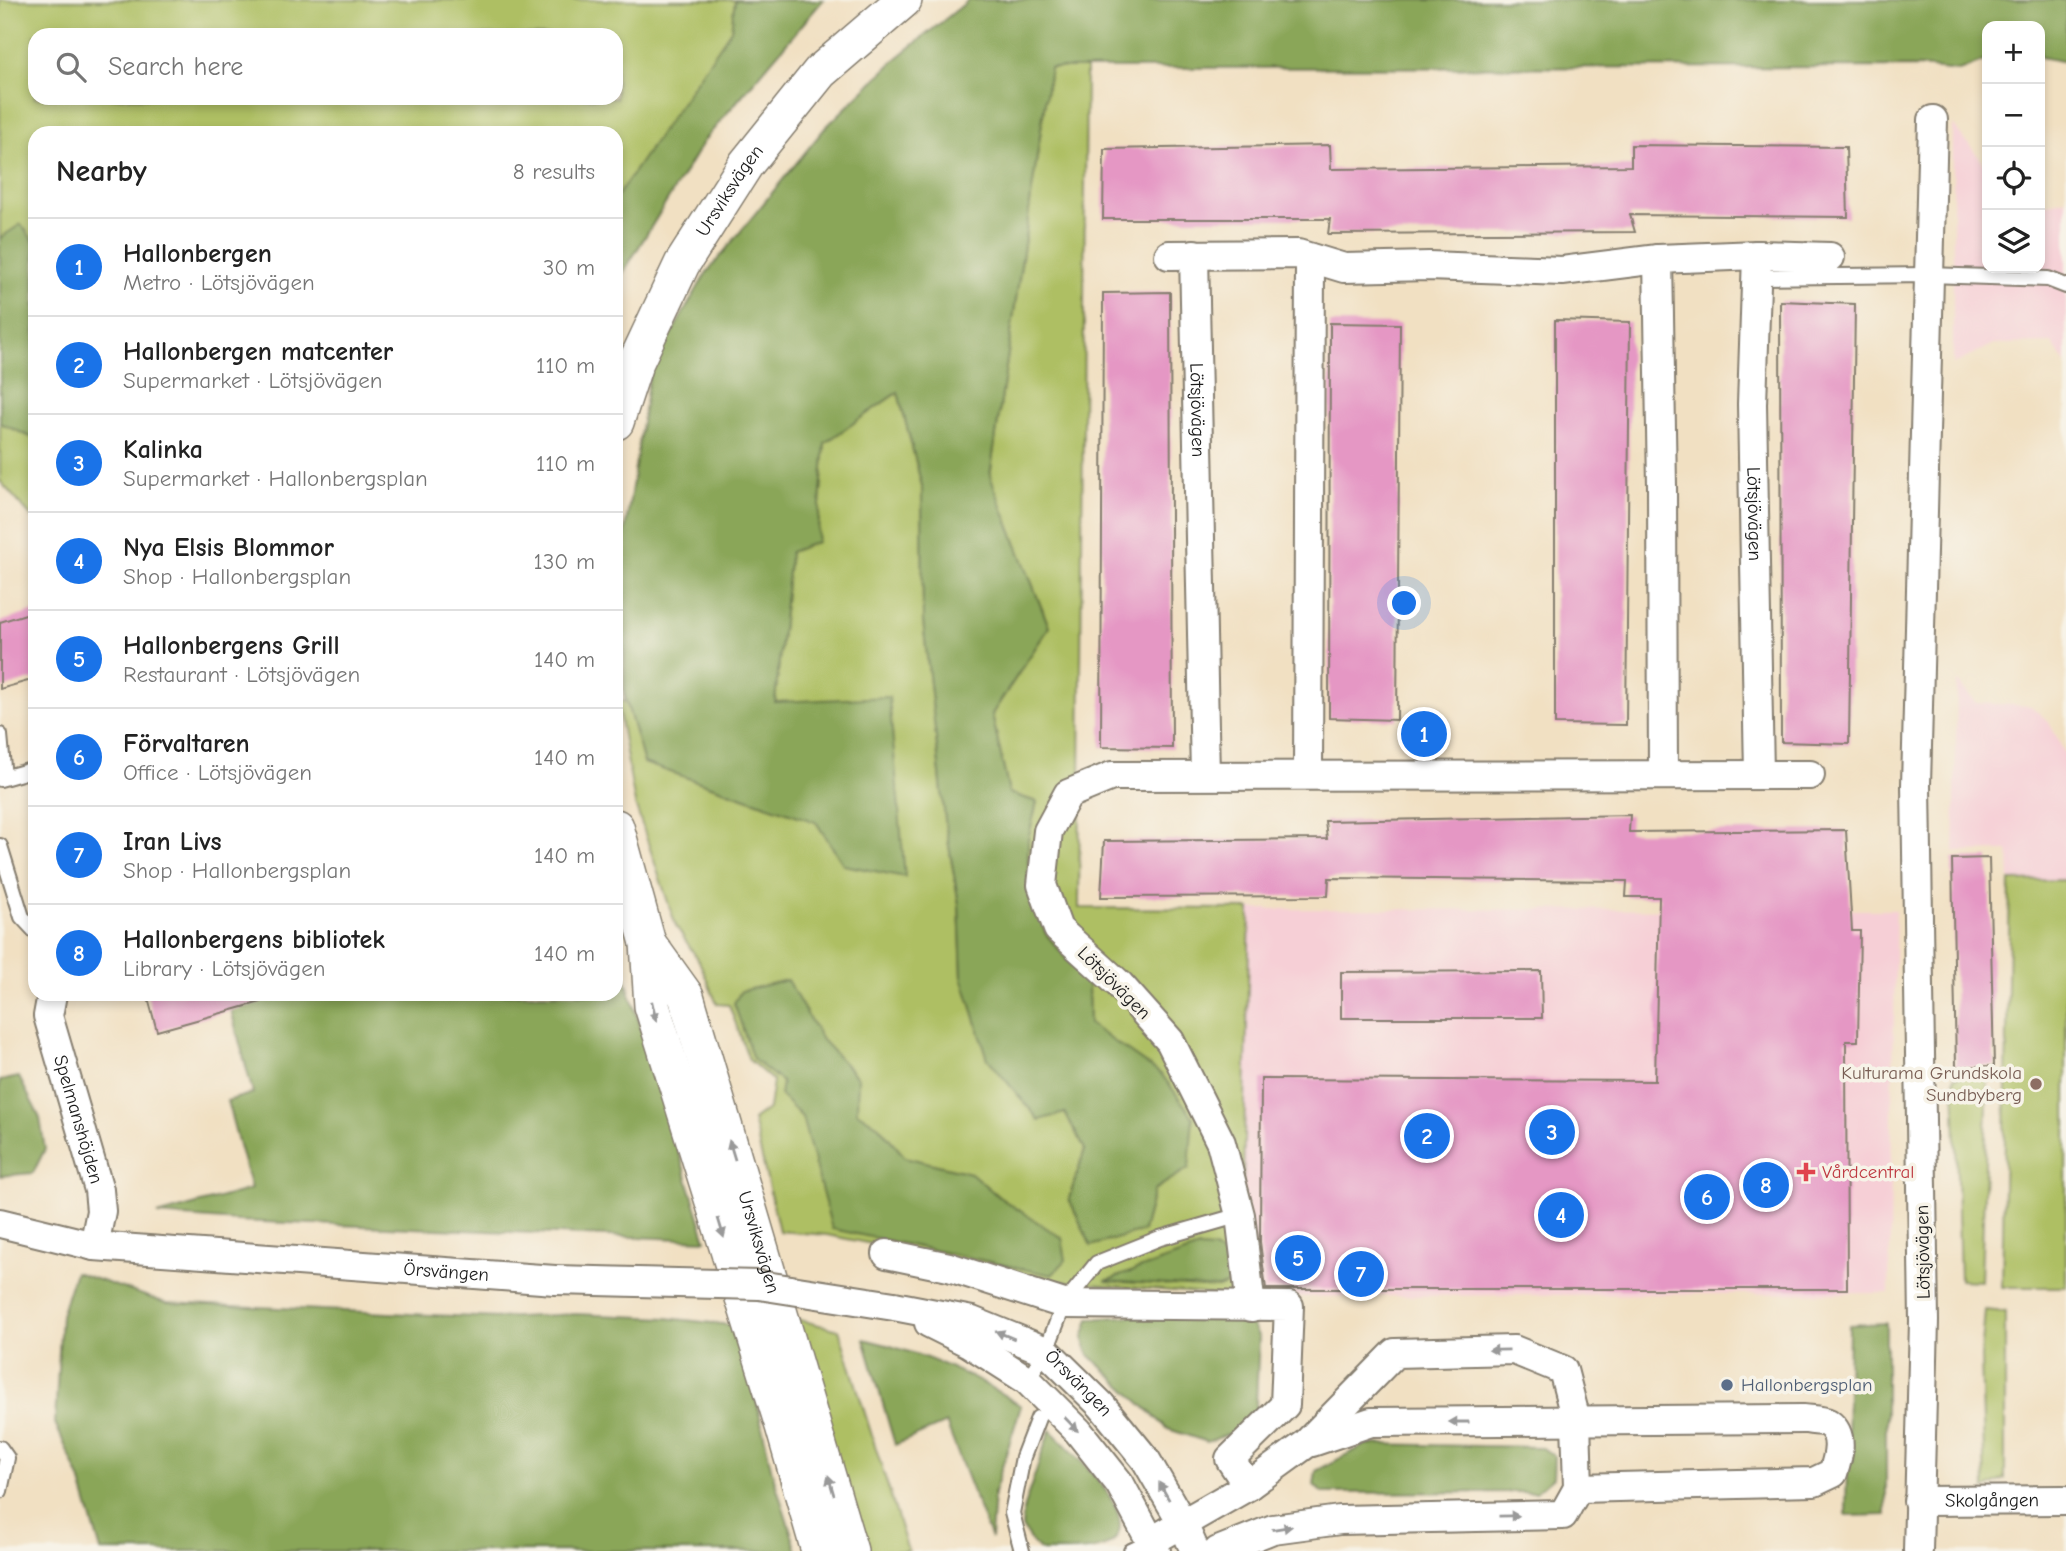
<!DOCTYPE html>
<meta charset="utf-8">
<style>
body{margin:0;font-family:"Comic Neue",sans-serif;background:#f2f2f2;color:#222}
.controls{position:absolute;right:21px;top:21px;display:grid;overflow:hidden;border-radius:14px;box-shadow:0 4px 10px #0003}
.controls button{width:63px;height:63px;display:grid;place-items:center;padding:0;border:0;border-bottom:2px solid #e0e0e0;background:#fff;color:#222;font:35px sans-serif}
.you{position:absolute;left:1405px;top:604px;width:24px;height:24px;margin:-18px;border:5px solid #fff;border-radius:50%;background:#1a73e8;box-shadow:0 0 0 10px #1a73e833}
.badge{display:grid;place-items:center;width:46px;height:46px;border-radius:50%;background:#1a73e8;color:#fff;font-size:23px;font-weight:700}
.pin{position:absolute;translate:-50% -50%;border:4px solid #fff;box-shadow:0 2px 7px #0006}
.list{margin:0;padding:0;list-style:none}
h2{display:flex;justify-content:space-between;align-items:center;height:91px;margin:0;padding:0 28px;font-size:30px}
h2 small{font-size:23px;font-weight:400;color:#767676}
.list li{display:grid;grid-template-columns:46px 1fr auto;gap:21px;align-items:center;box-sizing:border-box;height:98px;padding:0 28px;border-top:2px solid #e0e0e0}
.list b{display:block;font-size:26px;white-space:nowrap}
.list p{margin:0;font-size:23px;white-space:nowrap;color:#767676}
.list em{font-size:23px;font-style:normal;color:#767676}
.icon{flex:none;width:38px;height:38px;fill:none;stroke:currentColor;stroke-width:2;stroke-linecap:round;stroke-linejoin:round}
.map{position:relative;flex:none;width:2066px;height:1551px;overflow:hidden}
.search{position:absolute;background:#fff;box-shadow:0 4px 10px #0003;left:28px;top:28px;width:595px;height:77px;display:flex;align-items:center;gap:18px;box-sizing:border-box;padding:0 24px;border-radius:21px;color:#767676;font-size:26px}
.panel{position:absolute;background:#fff;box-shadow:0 4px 10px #0003;left:28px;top:126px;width:595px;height:875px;border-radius:21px}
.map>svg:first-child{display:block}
.built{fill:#f6cfd6}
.green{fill:#aebf63;stroke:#656e40;stroke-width:2;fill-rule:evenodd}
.forest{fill:#8aa659;stroke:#53613a;stroke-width:2}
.building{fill:#e597c4}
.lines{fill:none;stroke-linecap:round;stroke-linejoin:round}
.service-casing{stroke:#867e6f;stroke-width:18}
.minor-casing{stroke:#867e6f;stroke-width:32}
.tertiary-casing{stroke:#867e6f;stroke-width:38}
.service{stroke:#fff;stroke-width:14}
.minor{stroke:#fff;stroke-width:28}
.tertiary{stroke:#fff;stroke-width:35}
.minor-bridge-casing{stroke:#867e6f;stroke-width:32;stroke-linecap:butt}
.minor-bridge{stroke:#fff;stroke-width:28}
.oneway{fill:#999}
.education-dot{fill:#8d6e63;stroke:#f7f3e8;stroke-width:2.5}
.health-dot{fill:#e0444e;stroke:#f7f3e8;stroke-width:2.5}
.service-dot{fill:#5c6f8a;stroke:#f7f3e8;stroke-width:2.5}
.labels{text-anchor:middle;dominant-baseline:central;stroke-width:7;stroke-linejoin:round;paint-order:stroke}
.street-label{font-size:19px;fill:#1c1c1c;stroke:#f7f3e8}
.education-label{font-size:19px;fill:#785e54;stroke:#f7f3e8;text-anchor:end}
.health-label{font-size:19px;fill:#be3a42;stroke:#f7f3e8;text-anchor:start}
.service-label{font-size:19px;fill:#4e5e75;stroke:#f7f3e8;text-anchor:start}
</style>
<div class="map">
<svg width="2066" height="1551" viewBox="0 0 2066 1551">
<rect width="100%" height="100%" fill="#f7f3e8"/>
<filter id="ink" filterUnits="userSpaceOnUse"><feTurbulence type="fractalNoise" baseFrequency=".0143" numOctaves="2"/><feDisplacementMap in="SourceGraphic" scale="14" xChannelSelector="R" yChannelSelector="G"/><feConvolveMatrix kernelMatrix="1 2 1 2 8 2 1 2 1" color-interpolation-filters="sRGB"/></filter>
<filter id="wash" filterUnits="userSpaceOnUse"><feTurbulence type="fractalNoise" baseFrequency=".00686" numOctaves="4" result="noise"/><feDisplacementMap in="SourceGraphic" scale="28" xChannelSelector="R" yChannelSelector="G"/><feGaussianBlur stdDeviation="1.57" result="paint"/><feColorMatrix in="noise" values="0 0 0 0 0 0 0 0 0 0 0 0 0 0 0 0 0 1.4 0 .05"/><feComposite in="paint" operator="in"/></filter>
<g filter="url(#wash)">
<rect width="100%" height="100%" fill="#f1e0c2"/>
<path class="built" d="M1953,125L1987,167V268H2040V205L2066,199V364L2052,343L1993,344L1953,365Z
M1957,681L1976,703L2031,706L2049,722L2066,756V1287H2002L2010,881L2009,851L1954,852Z
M1250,909L1896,910L1889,1293L1240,1297Z"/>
<path class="green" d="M0,0H823L705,139L616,284V133H35V521L0,481ZM35,35H616V98H35Z
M1050,68H1086L1079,908L1250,909L1240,1297L1057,1281L827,1235L779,1231L753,1120L769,1108L773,1081L749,1060L729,1005L717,1004L699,961L676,926L635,804L617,702L626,701L644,763L816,822L844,865L775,702L790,551L817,542L825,443L898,392L922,486L923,621L946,828L959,904L962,977L1065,1113L1085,1149L1069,1199L1143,1231L1154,1190L1189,1168L1089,1024L1088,985L1046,934L1028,882V839L1037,802L1009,793L992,714L1049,627L990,476Z
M2066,880V1287H2002L2010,881Z
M1988,1074L1981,1281L1960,1280L1954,1077Z
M1985,1310L2005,1312V1479L1985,1489L1981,1357Z
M792,1318L839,1330L908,1551H863Z"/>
<path class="forest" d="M735,0H823L705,139L616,284V198L731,30Z
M969,0H2066V62L2040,57V26H1987V60L1959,71L1920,67L1050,68L990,476L1049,627L992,714L1009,793L1037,802L1028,839V882L1046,934L1088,985L1089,1024L1162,1075L1193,1117L1189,1168L1154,1190L1143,1231L1091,1246L1069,1199L1085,1149L1065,1113L1039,1120L988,1059L962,977L959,904L946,828L923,621L922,486L898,392L825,443L817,542L790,552L775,702L889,697L905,877L844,865L816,822L644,763L624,694L623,544L650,371L705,275L825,128L897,58Z
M21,224L35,243V439L0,423V238Z
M616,948L706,1240L237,1221L157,1215L251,1189L227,1101L253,1093L231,1010L245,994H616Z
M787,980L822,1040L858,1078L857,1112L879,1126L905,1157L971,1173L999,1197L1062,1238L1066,1260L1052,1275L832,1229L802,1117L780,1095L782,1082L753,1059L734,1003L741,991Z
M19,1077L40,1118L45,1149L33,1173L0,1176V1081Z
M1199,1248L1214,1249L1233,1264V1282L1218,1288L1105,1281Z
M75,1272L166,1303L498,1318L576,1314L666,1318L740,1326L772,1472L797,1551H101L80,1479L55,1423L61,1315Z
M1174,1313L1247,1314L1259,1338L1255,1425L1207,1442L1168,1429L1089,1355L1083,1338L1089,1319Z
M1886,1323V1515L1846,1516L1849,1325Z
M864,1339C919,1352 973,1374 1021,1406L994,1493L991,1539L946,1423L895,1445Z
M1050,1430C1070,1449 1114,1491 1119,1518C1126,1551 1087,1551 1065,1551C1059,1551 1049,1551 1043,1551C1034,1548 1027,1535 1022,1527L1024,1506Z
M1367,1444L1541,1447L1554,1456L1553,1477L1536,1492L1322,1493L1314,1485L1316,1471Z"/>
<g id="blocks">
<path class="building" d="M1330,145L1331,169L1631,166V145L1846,147L1848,217L1630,215L1635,232L1328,234L1330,219H1103L1104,149Z
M1170,292L1172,748L1101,747L1103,293Z
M1780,301L1855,304L1849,744L1781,742Z
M1555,320L1630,322L1626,725L1555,724Z
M1330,323L1400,324L1397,720L1329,718Z
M35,611V679L0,689V622Z
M1630,815L1629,832L1846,830L1852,931H1860L1858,1041H1846L1847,1289H1266L1260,1242L1261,1079L1655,1081L1659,897H1626L1627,881L1329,878L1328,896L1101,897L1104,841L1327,839L1325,821Z
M1989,858L1994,1066L1956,1067L1952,859Z
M1541,971L1542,1018H1341V972Z
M147,994H260L261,1002L157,1031Z"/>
</g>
</g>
<g filter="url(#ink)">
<use href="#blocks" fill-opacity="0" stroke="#867e6f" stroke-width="2"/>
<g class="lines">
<defs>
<path id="service" d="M1756,277L1929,275L2048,279L2066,286
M0,735L4,778
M0,779L35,769
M0,846L22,917L35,931
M1027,1380L1046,1351L1064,1304L1097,1263L1160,1238L1240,1215
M0,1448L7,1458L0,1491
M1022,1551L1012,1513L1023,1457L1038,1418
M1131,1551L1152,1541"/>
<g id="minor">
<path id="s1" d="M1194,254L1205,775"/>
<path d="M1169,255L1298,254L1344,268L1429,266L1562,271L1658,259L1757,255L1830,257"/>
<path id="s2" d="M1757,255L1752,404L1759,774"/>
<path d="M1658,259L1662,486L1663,775"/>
<path d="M1308,775L1310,258"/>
<path id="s3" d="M52,994L48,1016L99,1190L101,1211L94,1246"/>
<path id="s4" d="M0,1223L94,1246L555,1280"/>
<path d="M887,1254L949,1267L1064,1304L1289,1306L1285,1405L1230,1459L1248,1486"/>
<path id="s5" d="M894,1306L972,1321L1046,1351L1101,1405L1146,1460L1183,1524L1195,1551"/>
<path d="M1251,1307L1240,1215L1221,1143L1170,1041L1120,985L1058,929L1042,885L1048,831L1068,794L1112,776L1810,775"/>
<path d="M929,1323L969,1343L1027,1380L1078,1431L1120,1484L1156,1551"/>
<path d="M1312,1442L1371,1422L1804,1419C1811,1420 1822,1420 1828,1423C1845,1435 1838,1458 1833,1473L1814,1482L1578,1488"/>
<path id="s6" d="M1918,1501L2066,1500"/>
<path d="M1152,1541L1248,1486L1306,1444L1395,1353L1514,1350L1563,1370L1576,1420L1578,1488L1563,1515L1340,1520L1273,1529L1218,1551"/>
<path d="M1918,1551L1924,1321L1916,785L1933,120"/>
</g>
<g id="tertiary">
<path id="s7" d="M616,422L635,364L682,264L746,164L820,72L904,0"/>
<path d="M616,827L648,943L652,1006L783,1426L819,1551"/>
<path id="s8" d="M648,943L686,996L850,1551"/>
</g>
</defs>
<use href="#service" class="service-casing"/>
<use href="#minor" class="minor-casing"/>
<use href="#tertiary" class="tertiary-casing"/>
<use href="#service" class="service"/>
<use href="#minor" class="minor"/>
<use href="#tertiary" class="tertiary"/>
<defs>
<path id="minor-bridge" d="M555,1280L759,1285L894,1306"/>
</defs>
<use href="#minor-bridge" class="minor-bridge-casing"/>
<use href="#minor-bridge" class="minor-bridge"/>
</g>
<defs><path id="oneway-solid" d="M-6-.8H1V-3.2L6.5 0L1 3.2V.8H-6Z" transform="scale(1.75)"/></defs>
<g class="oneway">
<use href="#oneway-solid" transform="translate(654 1011) rotate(77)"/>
<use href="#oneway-solid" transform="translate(732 1150) rotate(-107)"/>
<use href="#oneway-solid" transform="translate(721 1228) rotate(73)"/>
<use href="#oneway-solid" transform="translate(1005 1335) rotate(-158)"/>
<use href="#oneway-solid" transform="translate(1499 1350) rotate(179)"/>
<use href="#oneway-solid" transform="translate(1459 1422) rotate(-180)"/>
<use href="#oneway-solid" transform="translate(1071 1424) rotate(46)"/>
<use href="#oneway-solid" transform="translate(831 1485) rotate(-106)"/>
<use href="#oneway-solid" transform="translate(1164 1491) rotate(-120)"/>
<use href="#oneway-solid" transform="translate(1509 1516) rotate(-1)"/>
<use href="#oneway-solid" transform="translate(1282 1528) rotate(-9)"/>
</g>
</g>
<circle class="education-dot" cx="2036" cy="1084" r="7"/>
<path class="health-dot" d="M1802.5 1161.5h7v7h7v7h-7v7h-7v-7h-7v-7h7z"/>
<circle class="service-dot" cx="1727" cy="1385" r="7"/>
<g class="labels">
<g class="street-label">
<text stroke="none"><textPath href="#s7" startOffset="259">Ursviksvägen</textPath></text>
<text stroke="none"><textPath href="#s1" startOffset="156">Lötsjövägen</textPath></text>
<text stroke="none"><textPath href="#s2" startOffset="259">Lötsjövägen</textPath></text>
<text transform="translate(1114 983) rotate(45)">Lötsjövägen</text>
<text stroke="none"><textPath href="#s3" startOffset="130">Spelmanshöjden</textPath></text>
<text stroke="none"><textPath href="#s8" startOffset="322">Ursviksvägen</textPath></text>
<text transform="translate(1923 1252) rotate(-91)">Lötsjövägen</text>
<text stroke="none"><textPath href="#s4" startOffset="450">Örsvängen</textPath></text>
<text stroke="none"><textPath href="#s5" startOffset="205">Örsvängen</textPath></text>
<text stroke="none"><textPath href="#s6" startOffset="74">Skolgången</textPath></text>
</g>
<g class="education-label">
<text x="2022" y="1073">Kulturama Grundskola<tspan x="2022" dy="22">Sundbyberg</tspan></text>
</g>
<g class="health-label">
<text x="1822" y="1172">Vårdcentral</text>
</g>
<g class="service-label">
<text x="1741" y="1385">Hallonbergsplan</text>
</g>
</g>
</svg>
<div class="controls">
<button>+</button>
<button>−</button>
<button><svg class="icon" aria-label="locate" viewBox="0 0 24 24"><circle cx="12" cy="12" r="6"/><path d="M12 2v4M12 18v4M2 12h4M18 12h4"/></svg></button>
<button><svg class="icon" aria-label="layers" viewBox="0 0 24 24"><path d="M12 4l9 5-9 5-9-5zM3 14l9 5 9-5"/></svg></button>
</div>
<div class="you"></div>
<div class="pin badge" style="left:1424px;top:734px">1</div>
<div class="pin badge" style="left:1427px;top:1136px">2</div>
<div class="pin badge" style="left:1552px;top:1132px">3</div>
<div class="pin badge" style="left:1561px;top:1215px">4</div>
<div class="pin badge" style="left:1298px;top:1258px">5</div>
<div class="pin badge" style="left:1707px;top:1197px">6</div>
<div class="pin badge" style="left:1361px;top:1274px">7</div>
<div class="pin badge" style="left:1766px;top:1185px">8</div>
<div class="search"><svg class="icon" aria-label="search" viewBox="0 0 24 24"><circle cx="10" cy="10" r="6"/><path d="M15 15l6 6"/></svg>Search here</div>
<section class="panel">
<h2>Nearby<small>8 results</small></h2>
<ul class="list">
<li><span class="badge">1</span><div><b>Hallonbergen</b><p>Metro · Lötsjövägen</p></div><em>30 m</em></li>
<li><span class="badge">2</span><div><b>Hallonbergen matcenter</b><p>Supermarket · Lötsjövägen</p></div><em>110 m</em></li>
<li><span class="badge">3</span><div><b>Kalinka</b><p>Supermarket · Hallonbergsplan</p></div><em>110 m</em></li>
<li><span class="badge">4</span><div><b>Nya Elsis Blommor</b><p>Shop · Hallonbergsplan</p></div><em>130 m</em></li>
<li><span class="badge">5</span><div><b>Hallonbergens Grill</b><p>Restaurant · Lötsjövägen</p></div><em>140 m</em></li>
<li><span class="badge">6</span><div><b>Förvaltaren</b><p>Office · Lötsjövägen</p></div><em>140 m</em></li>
<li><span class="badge">7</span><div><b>Iran Livs</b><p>Shop · Hallonbergsplan</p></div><em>140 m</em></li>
<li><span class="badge">8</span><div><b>Hallonbergens bibliotek</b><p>Library · Lötsjövägen</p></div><em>140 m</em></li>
</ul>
</section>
</div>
